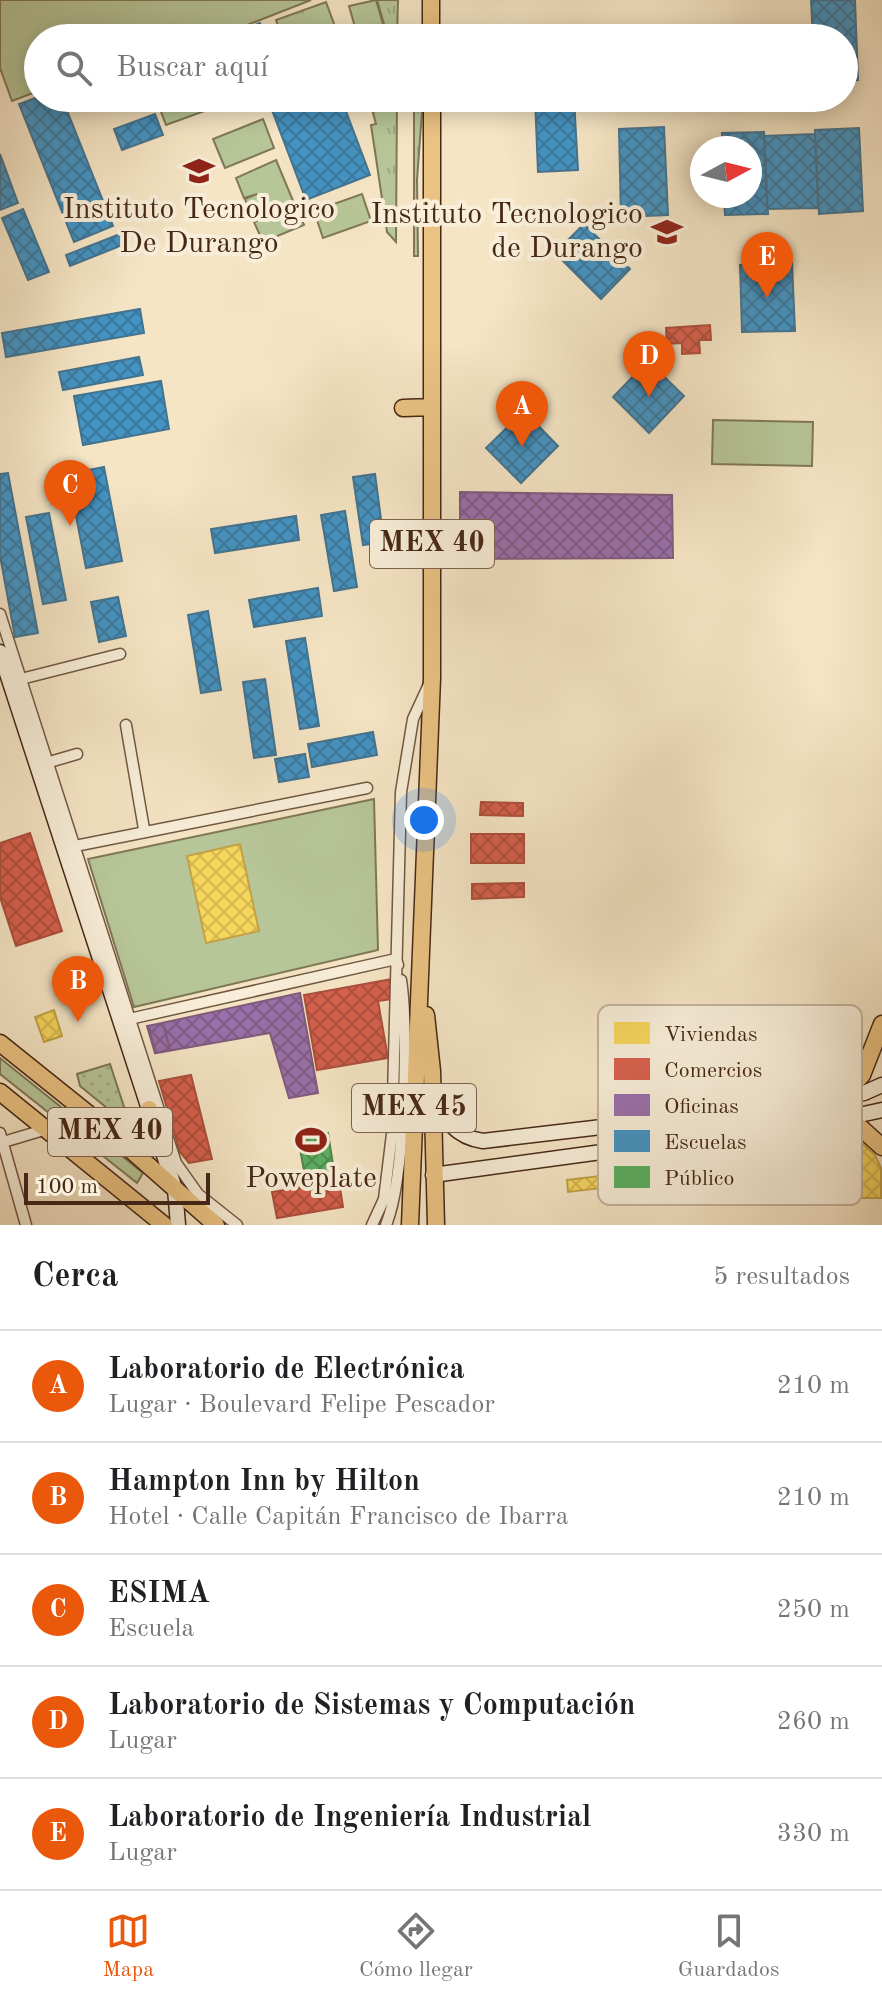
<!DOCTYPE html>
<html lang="es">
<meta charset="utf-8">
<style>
body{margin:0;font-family:"Old Standard TT",serif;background:#f6f6f6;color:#202124}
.compass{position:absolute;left:690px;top:136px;width:72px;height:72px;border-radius:50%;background:#fff;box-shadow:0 4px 20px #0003;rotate:83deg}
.scale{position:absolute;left:24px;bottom:20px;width:186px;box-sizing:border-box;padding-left:8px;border:4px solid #472816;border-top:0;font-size:22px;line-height:28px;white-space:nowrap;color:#472816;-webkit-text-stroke:6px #f8eed9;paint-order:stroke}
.you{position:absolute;left:424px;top:820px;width:28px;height:28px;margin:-20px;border:6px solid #fff;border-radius:50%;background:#1a73e8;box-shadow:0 0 0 12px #1a73e833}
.badge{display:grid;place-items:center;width:52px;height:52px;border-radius:50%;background:#ea580c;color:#fff;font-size:26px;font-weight:700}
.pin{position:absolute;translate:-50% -66px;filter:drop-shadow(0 2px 4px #0008)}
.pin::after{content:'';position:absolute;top:42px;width:28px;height:24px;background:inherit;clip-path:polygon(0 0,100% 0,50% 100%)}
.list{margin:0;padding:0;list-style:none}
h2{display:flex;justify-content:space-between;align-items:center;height:104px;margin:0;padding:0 32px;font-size:34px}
h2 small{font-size:26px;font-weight:400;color:#757577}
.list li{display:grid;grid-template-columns:52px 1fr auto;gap:24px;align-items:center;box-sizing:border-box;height:112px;padding:0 32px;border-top:2px solid #e0e0e0}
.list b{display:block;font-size:30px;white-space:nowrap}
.list p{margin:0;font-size:26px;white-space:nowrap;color:#757577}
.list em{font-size:26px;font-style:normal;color:#757577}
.icon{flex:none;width:44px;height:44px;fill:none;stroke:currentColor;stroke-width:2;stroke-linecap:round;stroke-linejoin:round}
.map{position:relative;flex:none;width:882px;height:1225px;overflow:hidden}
.search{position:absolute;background:#fff;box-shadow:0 4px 20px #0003;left:24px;right:24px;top:24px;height:88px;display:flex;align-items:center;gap:20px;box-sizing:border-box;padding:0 28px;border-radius:44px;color:#757577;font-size:30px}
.sheet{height:664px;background:#fff}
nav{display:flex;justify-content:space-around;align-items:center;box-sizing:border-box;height:112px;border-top:2px solid #e0e0e0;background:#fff;font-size:22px;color:#757577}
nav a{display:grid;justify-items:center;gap:4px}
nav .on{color:#ea580c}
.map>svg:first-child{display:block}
.grass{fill:url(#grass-tufts);stroke:#7f7757;stroke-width:2}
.park{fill:url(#park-dots);stroke:#7f7757;stroke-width:2}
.garden{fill:#b7c698;stroke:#7f7757;stroke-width:2}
.homes{fill:url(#homes-cross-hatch);stroke:#c2a147;stroke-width:2}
.shops{fill:url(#shops-cross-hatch);stroke:#ab4f3c;stroke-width:2}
.offices{fill:url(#offices-cross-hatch);stroke:#805a7e;stroke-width:2}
.schools{fill:url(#schools-cross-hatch);stroke:#44738f;stroke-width:2}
.public{fill:url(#public-cross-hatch);stroke:#54864a;stroke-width:2}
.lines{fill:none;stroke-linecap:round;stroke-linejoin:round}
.street-casing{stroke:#725742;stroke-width:13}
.secondary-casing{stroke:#472816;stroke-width:17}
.primary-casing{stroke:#472816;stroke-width:19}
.street{stroke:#f8eed9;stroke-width:10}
.secondary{stroke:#f8eed9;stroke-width:14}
.primary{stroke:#eac282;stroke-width:16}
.labels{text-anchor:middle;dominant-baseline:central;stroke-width:8;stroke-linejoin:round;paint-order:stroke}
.shield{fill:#f8eed9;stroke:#7c6350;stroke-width:2}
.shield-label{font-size:28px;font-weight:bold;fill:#472816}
.poi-label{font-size:30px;fill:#472816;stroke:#f8eed9}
.key{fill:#f8eed9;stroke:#c3b39e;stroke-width:2}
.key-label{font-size:22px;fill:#472816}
</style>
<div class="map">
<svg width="882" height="1225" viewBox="0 0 882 1225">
<defs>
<pattern id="grass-tufts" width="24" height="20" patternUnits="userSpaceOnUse" patternTransform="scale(2)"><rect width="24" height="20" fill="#b7c698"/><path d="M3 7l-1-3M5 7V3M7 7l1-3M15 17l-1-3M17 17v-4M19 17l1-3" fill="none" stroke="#9faa82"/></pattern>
<pattern id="park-dots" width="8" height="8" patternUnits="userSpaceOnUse" patternTransform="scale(2)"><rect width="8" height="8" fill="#b7c698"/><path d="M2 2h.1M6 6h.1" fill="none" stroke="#9faa82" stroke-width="1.8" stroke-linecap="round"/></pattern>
<pattern id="homes-cross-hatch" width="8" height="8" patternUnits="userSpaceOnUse" patternTransform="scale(2)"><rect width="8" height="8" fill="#f6d55c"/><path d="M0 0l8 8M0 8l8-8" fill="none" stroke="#d4b74f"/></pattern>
<pattern id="shops-cross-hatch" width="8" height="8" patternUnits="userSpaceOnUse" patternTransform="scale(2)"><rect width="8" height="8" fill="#d6604d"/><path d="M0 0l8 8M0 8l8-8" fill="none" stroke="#af4f3f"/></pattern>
<pattern id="offices-cross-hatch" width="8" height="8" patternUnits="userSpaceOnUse" patternTransform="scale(2)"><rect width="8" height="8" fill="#9970ab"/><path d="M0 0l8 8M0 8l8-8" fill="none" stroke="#7f5c8a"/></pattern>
<pattern id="schools-cross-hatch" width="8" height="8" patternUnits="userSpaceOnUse" patternTransform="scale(2)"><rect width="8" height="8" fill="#4393c3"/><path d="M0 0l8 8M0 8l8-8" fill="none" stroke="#3a789d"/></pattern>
<pattern id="public-cross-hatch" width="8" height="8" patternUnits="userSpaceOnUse" patternTransform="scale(2)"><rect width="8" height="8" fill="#5aae61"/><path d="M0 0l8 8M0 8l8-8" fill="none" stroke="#4c8e4f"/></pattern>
</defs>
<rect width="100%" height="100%" fill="#f5e5c5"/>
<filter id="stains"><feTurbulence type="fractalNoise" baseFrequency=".0025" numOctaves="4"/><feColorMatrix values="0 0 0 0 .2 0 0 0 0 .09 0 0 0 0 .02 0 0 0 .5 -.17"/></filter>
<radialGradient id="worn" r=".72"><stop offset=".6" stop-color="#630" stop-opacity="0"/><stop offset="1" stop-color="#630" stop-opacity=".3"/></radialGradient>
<path class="grass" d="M377,0H398L397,38H388Z
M326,2L337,32L321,38H282L276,20Z
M369,98H397L396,242L387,232L371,125L376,124Z
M414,98H423L417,180L418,256H414Z
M0,1058L143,1173L137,1183L0,1074Z"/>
<path class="park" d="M110,1064L126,1113L118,1117L80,1086L77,1074Z"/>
<path class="garden" d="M0,0H311L214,38H38V91L12,101L0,68Z
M376,0L387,38H358L349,6Z
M190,98H240L166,125L160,109Z
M263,119L274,148L225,168L213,139Z
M276,160L294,203L254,220L245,199L257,194L244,198L236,178Z
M362,194L371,221L323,238L314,211Z
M295,204L304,225L263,242L254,222Z
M713,420L813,422L812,466L712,464Z
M374,799L378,950L134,1007L88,859Z"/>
<path class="homes" d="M240,844L259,931L206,943L187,856Z
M54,1010L62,1036L44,1042L35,1017Z
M833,1138H856L875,1155L881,1168V1198H833Z
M600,1176L602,1188L568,1192L567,1180Z"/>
<path class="shops" d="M710,325L711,340H699L700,353L682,354V343L667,344L666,328Z
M481,802L523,803V816L480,815Z
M30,833L62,931L16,946L0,897V843Z
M471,834H524V863H471Z
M524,883V897L472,899V884Z
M392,979L393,999L378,1001L388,1058L317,1070L304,995Z
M191,1075L212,1159L189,1163L180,1152L159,1081Z
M339,1181L343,1207L277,1218L272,1192Z"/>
<path class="offices" d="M460,492L672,495L673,558L460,559Z
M300,993L318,1093L289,1098L270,1033L156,1053L148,1026Z
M163,1023L170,1050L155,1053L147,1026Z"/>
<path class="schools" d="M811,0H855L858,80L844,81V38H813Z
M260,23L266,38H223Z
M38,97L62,98L113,226L74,242L19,104Z
M96,98H125L100,108Z
M305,98H341L370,175L306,200L272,110Z
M535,98H574L578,170L538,172Z
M155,114L163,135L122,150L114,129Z
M664,127L668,215L621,217L619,129Z
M859,128L863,211L819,214L815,130Z
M764,132L768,214L725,215L724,196H750V148H722V133Z
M815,134L818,208L767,209L764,136Z
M0,154L18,203L0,210Z
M23,209L49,272L28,280L2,218Z
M584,224L630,269L601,299L555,253Z
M120,234L125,244L70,266L66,255Z
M792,263L795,331L742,332L740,265Z
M140,309L144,333L6,357L2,333Z
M139,357L143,375L63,390L59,372Z
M648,361L684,396L649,433L613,397Z
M161,381L169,429L83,445L74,396Z
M524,411L558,446L521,483L486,448Z
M104,467L122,561L86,568L68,474Z
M8,473L38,633L15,637L0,556V474Z
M375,474L384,542L363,545L353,477Z
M345,511L357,587L334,591L321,515Z
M49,513L66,600L43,604L26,517Z
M296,516L299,540L215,553L211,529Z
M318,588L322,616L254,627L249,600Z
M118,597L126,636L99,642L91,602Z
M208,611L221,690L201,693L188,615Z
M305,638L319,726L300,729L286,641Z
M265,679L276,755L254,758L243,682Z
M373,732L377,755L312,767L308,744Z
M305,754L309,777L279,782L275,759Z"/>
<path class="public" d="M328,1133L334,1171L305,1176L298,1138Z"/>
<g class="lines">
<defs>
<path id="street" d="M0,614L176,1163L198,1194L237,1225
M13,681L120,654
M126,725L144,829
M46,763L77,754
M70,847L367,788
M125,1020L396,959L398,965
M0,1133L26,1225
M0,1143L47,1129
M372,1225L384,1199L392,1134L401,792L413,719L431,680
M386,1225C405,1178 409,1032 401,980"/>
<path id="secondary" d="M0,652L175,1189L178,1225
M433,1096C445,1120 455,1137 483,1141L814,1102L864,1093L882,1085
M433,1175L836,1120L882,1110"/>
<path id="primary" d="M431,0V38
M403,408L432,407
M426,1015L432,1071L436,1225
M0,1043L106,1128L216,1225
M0,1092L164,1225
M840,1098L862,1075L882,1024
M836,1120L861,1128L882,1147
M106,1128C124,1128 141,1128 149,1109
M410,1225L432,678V98"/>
</defs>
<use href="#street" class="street-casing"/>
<use href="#secondary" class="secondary-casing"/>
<use href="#primary" class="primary-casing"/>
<use href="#street" class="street"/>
<use href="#secondary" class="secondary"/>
<use href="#primary" class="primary"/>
</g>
<defs>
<symbol id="university-bare" viewBox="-9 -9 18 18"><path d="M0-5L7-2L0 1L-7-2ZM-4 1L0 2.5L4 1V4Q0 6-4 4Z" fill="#8f2418" stroke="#f8eed9" stroke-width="2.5" paint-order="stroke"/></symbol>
<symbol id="stadium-bare" viewBox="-9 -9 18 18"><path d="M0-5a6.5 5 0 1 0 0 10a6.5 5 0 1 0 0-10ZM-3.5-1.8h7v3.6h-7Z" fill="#8f2418" stroke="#f8eed9" stroke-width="2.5" paint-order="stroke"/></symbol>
</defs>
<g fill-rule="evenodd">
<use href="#university-bare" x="177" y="149" width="44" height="44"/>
<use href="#university-bare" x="645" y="210" width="44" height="44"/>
<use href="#stadium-bare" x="289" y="1118" width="44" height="44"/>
</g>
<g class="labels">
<g class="shield">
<rect x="370" y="520" width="124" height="48" rx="6"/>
<rect x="352" y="1084" width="124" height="48" rx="6"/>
<rect x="48" y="1108" width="124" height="48" rx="6"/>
</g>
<g class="shield-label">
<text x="432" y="544">MEX 40</text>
<text x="414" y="1108">MEX 45</text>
<text x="110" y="1132">MEX 40</text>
</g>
<g class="poi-label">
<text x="199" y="210">Instituto Tecnologico<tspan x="199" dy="34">De Durango</tspan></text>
<text x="643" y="215" text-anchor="end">Instituto Tecnologico<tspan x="643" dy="34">de Durango</tspan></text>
<text x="311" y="1179">Poweplate</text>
</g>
</g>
<rect x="598" y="1005" width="264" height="200" rx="12" class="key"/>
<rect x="614" y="1022" width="36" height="22" fill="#f6d55c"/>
<rect x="614" y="1058" width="36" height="22" fill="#d6604d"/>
<rect x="614" y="1094" width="36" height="22" fill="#9970ab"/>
<rect x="614" y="1130" width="36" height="22" fill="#4393c3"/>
<rect x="614" y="1166" width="36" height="22" fill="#5aae61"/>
<g class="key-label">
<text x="664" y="1041">Viviendas</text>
<text x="664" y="1077">Comercios</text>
<text x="664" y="1113">Oficinas</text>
<text x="664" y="1149">Escuelas</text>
<text x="664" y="1185">Público</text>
</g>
<rect width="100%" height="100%" filter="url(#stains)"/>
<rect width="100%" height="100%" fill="url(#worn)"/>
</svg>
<svg class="compass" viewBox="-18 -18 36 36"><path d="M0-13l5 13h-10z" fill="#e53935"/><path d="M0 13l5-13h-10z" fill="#757577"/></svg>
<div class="scale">100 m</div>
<div class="you"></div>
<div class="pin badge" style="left:522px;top:447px">A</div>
<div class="pin badge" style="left:78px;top:1022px">B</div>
<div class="pin badge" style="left:70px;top:526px">C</div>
<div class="pin badge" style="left:649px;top:397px">D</div>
<div class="pin badge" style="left:767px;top:298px">E</div>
<div class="search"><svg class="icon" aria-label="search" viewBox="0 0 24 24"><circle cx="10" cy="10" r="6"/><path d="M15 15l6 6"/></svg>Buscar aquí</div>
</div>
<section class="sheet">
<h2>Cerca<small>5 resultados</small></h2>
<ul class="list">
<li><span class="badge">A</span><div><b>Laboratorio de Electrónica</b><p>Lugar · Boulevard Felipe Pescador</p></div><em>210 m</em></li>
<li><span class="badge">B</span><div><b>Hampton Inn by Hilton</b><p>Hotel · Calle Capitán Francisco de Ibarra</p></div><em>210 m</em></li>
<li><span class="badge">C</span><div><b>ESIMA</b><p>Escuela</p></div><em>250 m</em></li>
<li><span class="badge">D</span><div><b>Laboratorio de Sistemas y Computación</b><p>Lugar</p></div><em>260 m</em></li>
<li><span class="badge">E</span><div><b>Laboratorio de Ingeniería Industrial</b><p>Lugar</p></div><em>330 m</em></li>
</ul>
</section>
<nav>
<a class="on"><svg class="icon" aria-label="map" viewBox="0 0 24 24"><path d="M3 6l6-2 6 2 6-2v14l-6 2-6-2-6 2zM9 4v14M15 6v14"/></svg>Mapa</a>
<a><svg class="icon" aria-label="directions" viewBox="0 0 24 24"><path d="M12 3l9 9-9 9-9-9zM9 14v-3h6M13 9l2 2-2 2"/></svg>Cómo llegar</a>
<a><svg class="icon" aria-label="saved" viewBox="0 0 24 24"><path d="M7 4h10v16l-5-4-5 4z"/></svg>Guardados</a>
</nav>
